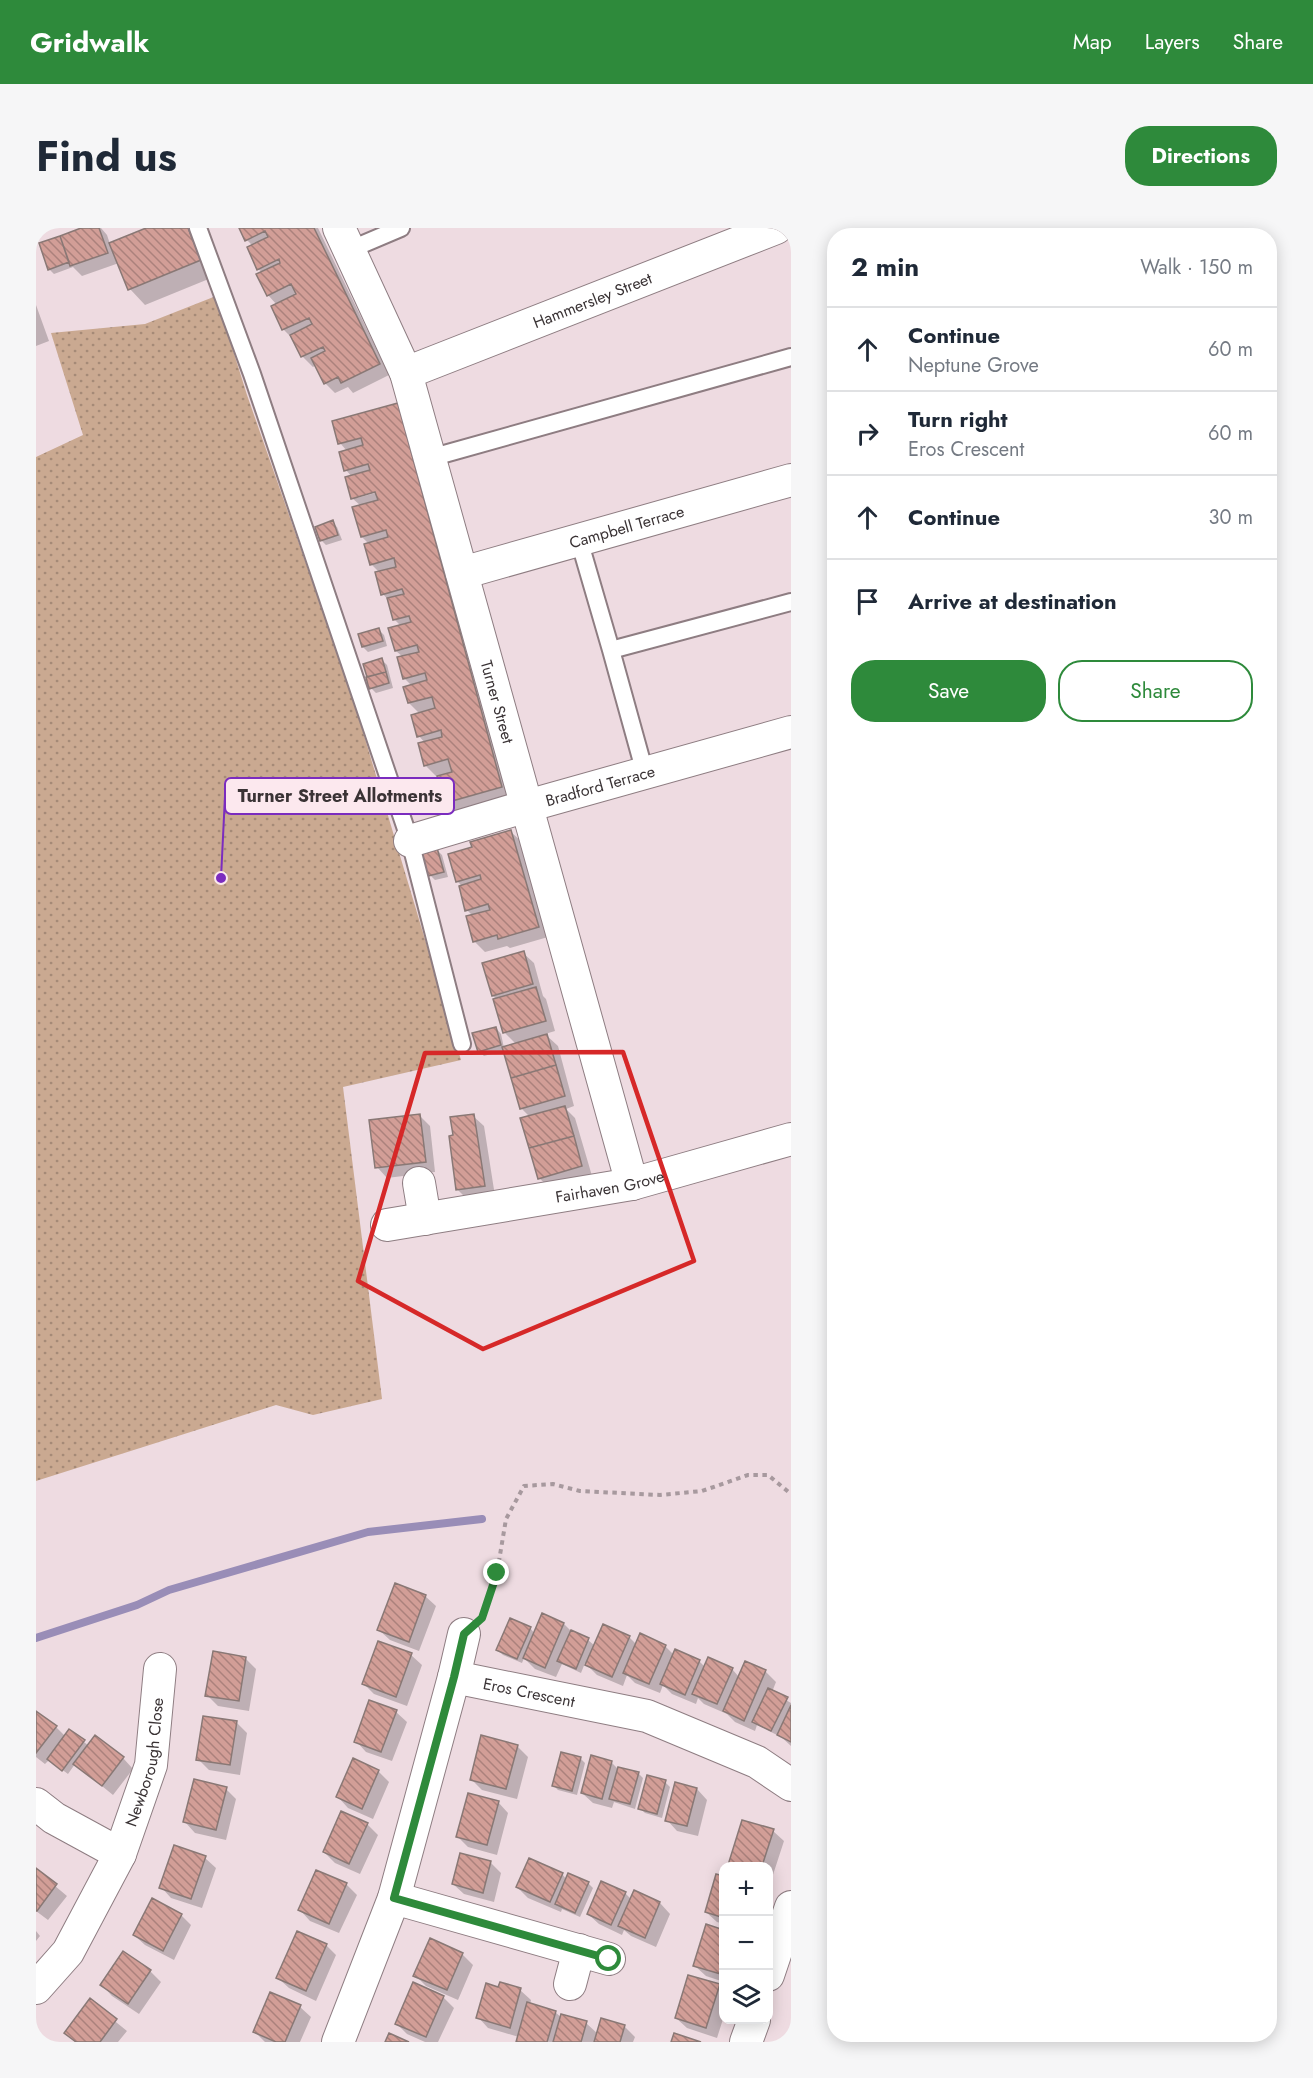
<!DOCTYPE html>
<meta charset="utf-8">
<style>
body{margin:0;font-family:Jost,sans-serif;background:#f6f6f7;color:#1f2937}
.controls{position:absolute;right:18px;bottom:18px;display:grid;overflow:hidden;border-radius:12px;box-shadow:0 3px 15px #0003}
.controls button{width:54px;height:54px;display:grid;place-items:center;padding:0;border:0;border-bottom:2px solid #e0e1e3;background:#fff;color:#1f2937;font:30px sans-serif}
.stop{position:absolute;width:18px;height:18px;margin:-14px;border:4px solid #2e8a3b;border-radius:50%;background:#fff}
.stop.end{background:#2e8a3b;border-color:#fff;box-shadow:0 2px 6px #0008}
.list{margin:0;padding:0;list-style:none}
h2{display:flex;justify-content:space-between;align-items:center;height:78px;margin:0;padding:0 24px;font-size:26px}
h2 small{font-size:20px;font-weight:400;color:#747a83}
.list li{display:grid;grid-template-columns:39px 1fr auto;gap:18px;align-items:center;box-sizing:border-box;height:84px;padding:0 24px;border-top:2px solid #e0e1e3}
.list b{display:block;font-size:22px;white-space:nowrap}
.list p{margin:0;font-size:20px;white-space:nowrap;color:#747a83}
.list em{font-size:20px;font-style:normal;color:#747a83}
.actions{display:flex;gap:12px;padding:18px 24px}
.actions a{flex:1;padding:14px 0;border:2px solid #2e8a3b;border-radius:24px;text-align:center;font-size:21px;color:#2e8a3b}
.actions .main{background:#2e8a3b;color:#fff}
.icon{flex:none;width:33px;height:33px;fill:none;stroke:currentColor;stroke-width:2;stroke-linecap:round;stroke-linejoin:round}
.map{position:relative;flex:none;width:755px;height:1814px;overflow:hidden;border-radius:24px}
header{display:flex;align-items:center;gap:36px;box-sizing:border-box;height:84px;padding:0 30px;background:#2e8a3b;color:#fff}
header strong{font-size:28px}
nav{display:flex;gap:33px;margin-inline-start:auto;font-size:21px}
.intro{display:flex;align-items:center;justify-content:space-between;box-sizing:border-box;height:144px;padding:0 36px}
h1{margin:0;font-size:42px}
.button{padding:15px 27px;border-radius:24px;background:#2e8a3b;color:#fff;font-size:21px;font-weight:700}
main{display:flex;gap:36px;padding:0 36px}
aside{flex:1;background:#fff;border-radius:24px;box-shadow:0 3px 15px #0003}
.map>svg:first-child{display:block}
.green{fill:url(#green-dots)}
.shadow{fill:#0003;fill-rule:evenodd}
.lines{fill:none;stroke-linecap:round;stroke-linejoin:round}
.stream{stroke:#998db7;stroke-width:8}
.building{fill:url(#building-back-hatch);stroke:#897875;stroke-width:1.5}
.service-casing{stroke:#8e7d82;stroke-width:20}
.minor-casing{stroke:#8e7d82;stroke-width:34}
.path{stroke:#a7999e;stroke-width:4;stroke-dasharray:4.5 4.5;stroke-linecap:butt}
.service{stroke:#fff;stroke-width:16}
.minor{stroke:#fff;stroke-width:32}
.route{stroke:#2e8a3b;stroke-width:8}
.marked{fill:none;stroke:#d62828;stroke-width:4.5;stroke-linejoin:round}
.labels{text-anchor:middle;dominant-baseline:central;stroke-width:5;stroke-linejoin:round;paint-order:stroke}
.street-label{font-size:16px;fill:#3a3335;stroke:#fce8ee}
.leader{fill:none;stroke:#7b2cbf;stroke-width:2}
.callout-dot{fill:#7b2cbf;stroke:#fce8ee;stroke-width:2}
.callout{fill:#fce8ee;stroke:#7b2cbf;stroke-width:2}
.callout-label{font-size:18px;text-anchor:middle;font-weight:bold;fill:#3a3335}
</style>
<header>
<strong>Gridwalk</strong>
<nav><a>Map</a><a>Layers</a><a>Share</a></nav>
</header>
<div class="intro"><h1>Find us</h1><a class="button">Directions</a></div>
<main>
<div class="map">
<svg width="755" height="1814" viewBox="0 0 755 1814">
<defs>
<pattern id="green-dots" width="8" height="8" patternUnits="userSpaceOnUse" patternTransform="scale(1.5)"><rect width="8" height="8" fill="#caa991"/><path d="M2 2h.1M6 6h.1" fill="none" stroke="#a58a77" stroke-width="1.8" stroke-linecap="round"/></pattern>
<pattern id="building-back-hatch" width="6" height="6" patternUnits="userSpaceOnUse" patternTransform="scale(1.5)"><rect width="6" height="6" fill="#d29e97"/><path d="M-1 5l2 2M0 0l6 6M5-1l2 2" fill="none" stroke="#ab817c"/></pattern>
</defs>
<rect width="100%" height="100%" fill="#eedbe1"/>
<path class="green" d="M180,68L211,167L316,467L425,832L307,859L346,1171L277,1187L240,1177L0,1253V229L47,207L15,105L109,96Z"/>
<path class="shadow" d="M49,0H65L71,7L74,16L114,0H159L180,48L109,77L94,61L83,35L46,48L37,39L18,46L13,41Z
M205,0H282L353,147L317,165L312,159L299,165L289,155L280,137L277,139L267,129L258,112L248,102L237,79L241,77L232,67L227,45L222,41L217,18L211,12Z
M0,77L13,113L0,118Z
M361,177L372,187L475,569L421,584L410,574L403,547L400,548L389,537V515L383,508L384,486L373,475L376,458L368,450L367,429L360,423L365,398L358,391L353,373L347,366L343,344L335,336L333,316L326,309L325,278L316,270V249L310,242L311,223L304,215ZM346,260L347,263L321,270V267Z
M296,294L301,299L306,312L290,317L285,312Z
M343,402L348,407L351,418L332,424L327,419Z
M346,432L351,437L357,460L340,465L335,460Z
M475,604L486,614L512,709L474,720L471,718L449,724L438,713L437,688L431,682L426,658L421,653L437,620Z
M401,622L406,627L412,649L399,652L394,647Z
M487,725L498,735L507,768L510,771L519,803L509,806L522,818L538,878L530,881L539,890L556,948L514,960L503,950L494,889L485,880L469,822L448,828L443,823L460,800L465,806L468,820L480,816L468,804L461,772L457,768Z
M383,887L394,898L399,944L351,950L341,939Z
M437,888L448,898L459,968L432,972L421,961L418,909Z
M389,1368L400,1378L383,1423L354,1412L343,1402Z
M507,1387L528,1396L536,1404L552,1412L559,1418L593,1409L601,1417L629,1418L638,1427L663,1433L669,1439L696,1441L703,1449L709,1435L730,1444L740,1454L736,1464L755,1475V1518L741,1505V1507L721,1497L719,1503L699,1494L691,1486L668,1476L662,1470L660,1476L636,1466L627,1457L624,1465L599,1455L591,1447L587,1458L561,1447L549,1435L545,1445L526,1436L520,1449L499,1441L488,1430L486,1435L467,1427L462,1422L494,1400L499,1406Z
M375,1427L386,1437L371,1478L338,1466L328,1456Z
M209,1430L220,1441L213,1483L182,1478L171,1467Z
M360,1484L371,1494L356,1533L330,1524L320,1513Z
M0,1485L20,1499L29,1508L34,1503L53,1518L87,1530L97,1541L77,1567L39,1536L32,1546L13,1532L9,1536L0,1529Z
M200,1494L211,1505L204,1547L173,1542L162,1531Z
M481,1518L492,1529L481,1571L446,1562L435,1551Z
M544,1530L549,1535L541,1567L522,1562L517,1557Z
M575,1534L583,1542L602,1545L607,1550L599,1581L578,1574L576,1580L557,1575L546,1565Z
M342,1543L353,1554L337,1591L312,1580L302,1569Z
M629,1554L634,1559L626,1590L609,1585L604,1580Z
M190,1561L200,1571L190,1612L159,1605L149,1594Z
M661,1561L671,1572L662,1608L641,1603L631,1592Z
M462,1574L472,1585L461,1627L432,1619L422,1609Z
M331,1596L342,1607L324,1646L299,1635L288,1624Z
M737,1603L748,1613L734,1656H732V1638H696L694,1637Z
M425,1627L455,1635L465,1645L458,1674L428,1666L417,1656Z
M169,1630L180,1640L166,1680L135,1670L125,1659Z
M0,1642L31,1668L12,1692L0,1683Z
M526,1646L531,1652L552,1655L557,1660L544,1689L526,1681L525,1684L492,1670L481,1659Z
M688,1650V1696L681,1694L670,1684Z
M310,1656L321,1667L303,1705L274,1693L264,1682Z
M598,1664L624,1675L634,1686L620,1719L595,1708L588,1702L586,1707L563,1696L552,1686L589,1665L595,1671Z
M145,1687L155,1697L138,1732L109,1717L98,1707Z
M0,1703L4,1708L0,1713Z
M688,1703V1754L670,1748L659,1738Z
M290,1717L300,1727L280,1773L253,1760L242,1750Z
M426,1726L437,1737L422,1772L390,1758L379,1747Z
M114,1743L125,1754L103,1786L76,1768L66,1757Z
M683,1758L688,1762V1788L681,1810L651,1800L640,1790Z
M463,1761L484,1762L495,1772L494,1777L519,1784L526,1790L550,1795L562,1806L588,1798L599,1809L597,1814H482L483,1809L452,1800L442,1789Z
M407,1769L418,1780L402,1814H389L371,1806L361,1796Z
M54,1773L91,1803L82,1814H39L30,1805Z
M264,1779L275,1789L264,1814H229L218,1803Z"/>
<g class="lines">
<path class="stream" d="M0,1410L101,1377L133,1362L332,1304L446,1291"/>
</g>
<path class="building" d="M45,0H63L72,25L34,38L24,8Z
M110,0H152L165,32L92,62L73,15Z
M203,0H278L344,136L305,155L302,149L288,156L275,130L289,123L287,119L265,129L254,107L276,96L273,90L246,102L235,78L260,66L255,56L231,68L220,46L244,35L243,31L221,42L211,19L232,9L229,3L209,13Z
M24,8L33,34L12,42L3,15Z
M362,175L466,559L409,575L401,548L416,544L412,531L388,538L382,515L406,509L405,502L381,509L375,487L399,480L396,469L372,475L367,459L391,452L389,445L367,451L361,429L383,424L381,417L359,423L352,400L375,394L373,388L357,392L351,370L368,366L366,361L345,367L339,344L360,339L358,330L334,337L328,316L352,309L350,302L325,309L316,279L342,272L339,264L315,271L309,249L334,242L332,236L308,243L303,224L327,217L325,210L302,216L296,193Z
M297,292L302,307L284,313L279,299Z
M343,400L347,413L326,419L322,406Z
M346,430L350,444L331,449L327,436Z
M350,444L353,455L333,461L330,449Z
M475,602L503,699L462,711L461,707L437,714L430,688L454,682L452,676L429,683L423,658L445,651L444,647L420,654L412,626L436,619L434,614Z
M401,620L408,644L392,648L385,625Z
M488,723L497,756L456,768L446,735Z
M500,759L510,793L467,805L457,771Z
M460,799L465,817L442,824L436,805Z
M511,806L520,837L475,850L466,819Z
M520,837L529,868L484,881L475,850Z
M529,878L538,908L493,920L484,890Z
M384,886L390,934L339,940L333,892Z
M438,886L449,958L420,962L413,908L417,907L414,889Z
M538,908L546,938L502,951L493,920Z
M359,1355L390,1367L373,1414L341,1402Z
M506,1385L528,1395L509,1440L487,1430Z
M474,1390L495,1399L481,1431L460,1422Z
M567,1396L594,1408L576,1449L549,1437Z
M535,1402L553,1410L540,1441L521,1433Z
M604,1405L630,1417L613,1456L587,1445Z
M342,1413L376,1425L360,1469L326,1456Z
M639,1421L664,1432L649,1467L624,1456Z
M177,1423L210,1429L203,1473L169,1468Z
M672,1429L697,1440L681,1476L656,1466Z
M709,1433L730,1442L708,1493L687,1483Z
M732,1460L752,1469L735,1503L716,1494Z
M333,1472L361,1482L345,1524L318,1514Z
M755,1477V1514L741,1507Z
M0,1483L21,1498L0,1525Z
M167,1488L201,1493L194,1537L160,1532Z
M33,1501L49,1512L26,1543L11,1531Z
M59,1507L88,1529L66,1558L37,1536Z
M445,1507L482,1517L470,1561L434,1552Z
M525,1524L545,1529L536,1563L516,1558Z
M555,1527L576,1533L566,1571L545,1565Z
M317,1530L343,1542L326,1581L300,1569Z
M582,1539L603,1544L594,1576L573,1571Z
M611,1547L630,1552L621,1586L602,1581Z
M158,1551L191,1559L180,1602L147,1594Z
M639,1554L661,1560L651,1598L629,1593Z
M432,1565L463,1573L451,1617L420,1609Z
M305,1583L332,1595L313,1636L287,1624Z
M706,1592L738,1601L726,1638L692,1637Z
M138,1617L170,1628L155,1671L123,1660Z
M424,1625L455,1633L447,1665L416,1656Z
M493,1630L527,1645L514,1674L480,1659Z
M0,1640L21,1656L1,1683H0Z
M280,1642L311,1655L293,1696L262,1682Z
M532,1645L553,1654L539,1685L519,1676Z
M680,1646L688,1648V1690L669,1684Z
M565,1653L590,1664L575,1697L551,1686Z
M598,1662L624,1674L609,1710L582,1698Z
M116,1670L146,1686L127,1723L97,1707Z
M670,1696L688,1702V1747L657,1738Z
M261,1703L291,1716L270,1763L240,1750Z
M394,1710L427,1725L411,1762L377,1748Z
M87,1723L115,1742L92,1776L64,1757Z
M652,1747L684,1756L670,1800L639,1790Z
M377,1754L408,1768L390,1809L359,1796Z
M464,1754L485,1760L474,1800L440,1790L450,1755L462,1759Z
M234,1764L265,1777L249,1814H240L217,1804Z
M54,1770L81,1791L64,1814H40L28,1805Z
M491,1774L520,1783L511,1814H480Z
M525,1786L551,1793L545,1814H517Z
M565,1790L589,1797L584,1814H558Z
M353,1805L373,1814H349Z
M638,1805L665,1814H635Z"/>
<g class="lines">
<defs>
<path id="service" d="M162,0L216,146L374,613L426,816
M313,22L365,0
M394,230L755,129
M543,312L575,422L609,545
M575,422L755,374"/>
<g id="minor">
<path id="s1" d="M303,0L370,145L596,956"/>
<path id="s2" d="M370,145L740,0"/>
<path id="s3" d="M426,345L755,252"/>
<path id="s4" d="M374,613L491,578L755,504"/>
<path d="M383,955L389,991"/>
<path id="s5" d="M351,997L596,956L755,911"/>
<path d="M418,1449L428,1406"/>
<path d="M0,1576L18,1590L84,1626"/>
<path d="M358,1670L573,1731"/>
<path d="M732,1747L755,1679"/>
<path d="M534,1756L543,1722"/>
<path id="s6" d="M0,1760L32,1724L84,1626L115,1537L124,1441"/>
<path id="s7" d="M302,1814L358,1670L418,1449L611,1488L721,1534L755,1557"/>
<path d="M710,1814L718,1792"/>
</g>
</defs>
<use href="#service" class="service-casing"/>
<use href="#minor" class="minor-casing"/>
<path class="path" d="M447,1386L461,1345L470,1291L488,1258L517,1256L544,1263L624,1267L666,1263L712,1247H732L755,1266"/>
<use href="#service" class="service"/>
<use href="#minor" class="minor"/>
</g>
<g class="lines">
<path class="route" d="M461,1345L446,1390L428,1406L418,1449L358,1670L573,1731"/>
</g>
<path class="marked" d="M587,824L658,1033L447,1121L322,1053L389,825Z"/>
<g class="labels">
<g class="street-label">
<text stroke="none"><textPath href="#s2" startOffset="200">Hammersley Street</textPath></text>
<text stroke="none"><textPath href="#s3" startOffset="171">Campbell Terrace</textPath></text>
<text stroke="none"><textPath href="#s1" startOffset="501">Turner Street</textPath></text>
<text stroke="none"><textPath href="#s4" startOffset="198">Bradford Terrace</textPath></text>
<text stroke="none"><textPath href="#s5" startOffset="226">Fairhaven Grove</textPath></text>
<text stroke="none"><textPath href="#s7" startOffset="460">Eros Crescent</textPath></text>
<text stroke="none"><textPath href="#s6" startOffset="255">Newborough Close</textPath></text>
</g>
</g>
<path class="leader" d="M185 650L189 568"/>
<circle class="callout-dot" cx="185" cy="650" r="6"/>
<rect class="callout" x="189" y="550" width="229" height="36" rx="6"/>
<g class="callout-label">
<text x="304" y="574">Turner Street Allotments</text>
</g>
</svg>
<div class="controls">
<button>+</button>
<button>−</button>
<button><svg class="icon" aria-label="layers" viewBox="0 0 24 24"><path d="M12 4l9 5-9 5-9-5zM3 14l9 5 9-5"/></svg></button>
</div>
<div class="stop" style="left:573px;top:1731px"></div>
<div class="stop end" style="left:461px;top:1345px"></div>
</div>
<aside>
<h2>2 min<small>Walk · 150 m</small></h2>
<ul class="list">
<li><svg class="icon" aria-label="ahead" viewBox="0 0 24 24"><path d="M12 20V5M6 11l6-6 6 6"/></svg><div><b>Continue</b><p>Neptune Grove</p></div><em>60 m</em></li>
<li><svg class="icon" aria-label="right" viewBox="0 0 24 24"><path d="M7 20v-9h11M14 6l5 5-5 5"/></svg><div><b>Turn right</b><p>Eros Crescent</p></div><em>60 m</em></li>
<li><svg class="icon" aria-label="ahead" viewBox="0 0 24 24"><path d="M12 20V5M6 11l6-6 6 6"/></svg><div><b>Continue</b></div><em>30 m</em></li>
<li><svg class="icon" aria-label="arrive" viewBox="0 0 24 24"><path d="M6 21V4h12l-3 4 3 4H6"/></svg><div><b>Arrive at destination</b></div></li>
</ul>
<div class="actions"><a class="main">Save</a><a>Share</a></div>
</aside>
</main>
